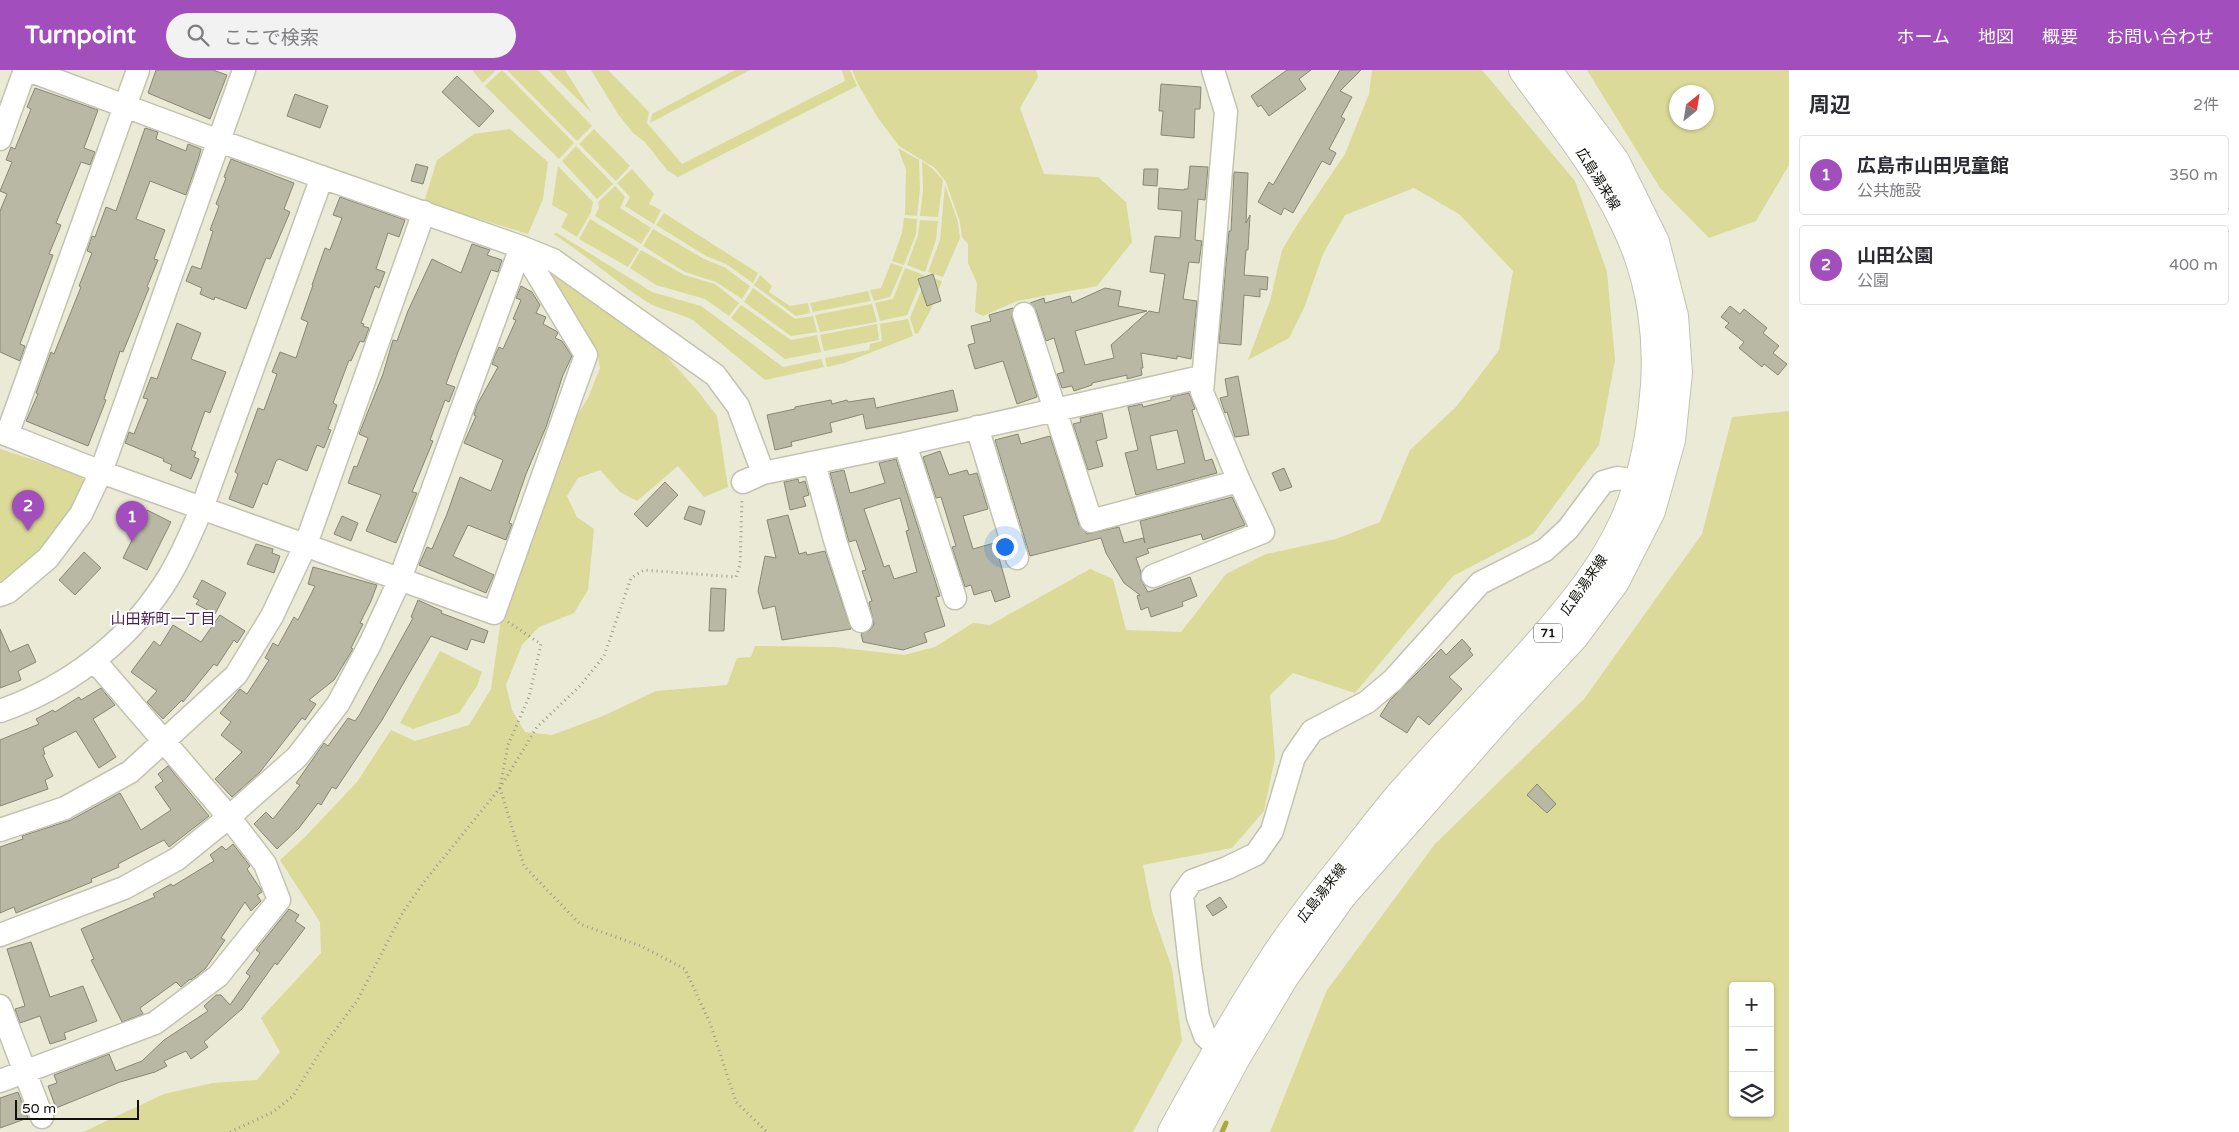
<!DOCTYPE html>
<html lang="ja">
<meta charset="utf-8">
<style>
body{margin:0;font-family:"Varela Round","Noto Sans JP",sans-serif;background:#f2f2f3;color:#2b2b33}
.controls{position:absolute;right:15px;bottom:15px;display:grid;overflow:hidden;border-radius:5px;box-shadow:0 1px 4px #0004}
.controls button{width:45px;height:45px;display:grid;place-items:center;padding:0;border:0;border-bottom:1px solid #e1e1e2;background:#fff;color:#2b2b33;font:25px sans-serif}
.compass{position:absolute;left:1669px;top:15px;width:45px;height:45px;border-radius:50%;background:#fff;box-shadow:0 1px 4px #0004;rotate:30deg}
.scale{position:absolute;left:15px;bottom:12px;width:124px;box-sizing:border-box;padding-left:5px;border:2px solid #11110a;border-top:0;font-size:14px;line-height:18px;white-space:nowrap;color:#11110a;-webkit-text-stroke:4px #fff;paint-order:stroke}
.you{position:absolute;left:1004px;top:476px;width:18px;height:18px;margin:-12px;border:4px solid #fff;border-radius:50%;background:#1a73e8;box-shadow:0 0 0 8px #1a73e833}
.badge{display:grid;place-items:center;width:32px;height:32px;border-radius:50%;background:#a24ebc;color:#fff;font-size:16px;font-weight:700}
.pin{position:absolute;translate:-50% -41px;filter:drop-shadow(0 1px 2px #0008)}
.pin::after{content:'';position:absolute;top:26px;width:18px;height:15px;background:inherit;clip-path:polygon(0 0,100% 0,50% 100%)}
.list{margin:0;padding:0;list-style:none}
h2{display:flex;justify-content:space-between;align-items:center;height:65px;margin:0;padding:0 20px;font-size:21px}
h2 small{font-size:16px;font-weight:400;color:#7c7c81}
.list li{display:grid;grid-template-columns:32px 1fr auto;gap:15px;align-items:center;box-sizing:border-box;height:80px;margin:0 10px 10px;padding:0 10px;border:1px solid #e1e1e2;border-radius:5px}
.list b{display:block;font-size:19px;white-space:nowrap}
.list p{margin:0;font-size:16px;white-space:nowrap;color:#7c7c81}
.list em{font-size:16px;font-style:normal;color:#7c7c81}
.icon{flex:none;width:28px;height:28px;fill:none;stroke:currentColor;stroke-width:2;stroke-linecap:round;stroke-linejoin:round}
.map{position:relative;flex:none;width:1789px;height:1062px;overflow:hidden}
header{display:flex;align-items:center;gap:30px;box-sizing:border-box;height:70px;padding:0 25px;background:#a24ebc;color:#fff}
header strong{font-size:24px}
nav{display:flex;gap:28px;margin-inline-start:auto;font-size:18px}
.search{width:350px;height:45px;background:#f2f2f3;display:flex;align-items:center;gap:12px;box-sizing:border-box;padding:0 18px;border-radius:28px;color:#7c7c81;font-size:19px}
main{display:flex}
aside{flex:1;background:#fff}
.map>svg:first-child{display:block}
.green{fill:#dbda98;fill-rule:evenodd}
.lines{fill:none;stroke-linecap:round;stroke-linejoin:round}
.stream{stroke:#aca83a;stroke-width:5}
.building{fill:#b8b8a4;stroke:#878774;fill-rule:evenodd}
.minor-casing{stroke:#c3c3af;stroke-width:25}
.major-casing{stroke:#c3c3af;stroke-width:30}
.path{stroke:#9b9b8c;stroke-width:3;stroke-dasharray:1 4;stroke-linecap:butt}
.minor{stroke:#fff;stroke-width:22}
.major{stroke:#fff;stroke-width:28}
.labels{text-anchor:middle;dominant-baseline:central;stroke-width:4;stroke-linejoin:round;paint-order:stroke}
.shield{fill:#fff;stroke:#585854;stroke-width:1}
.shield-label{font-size:12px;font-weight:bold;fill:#11110a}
.street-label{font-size:14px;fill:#11110a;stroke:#fff}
.neighbourhood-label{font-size:15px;fill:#461e53;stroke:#fff}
</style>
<header>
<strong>Turnpoint</strong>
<div class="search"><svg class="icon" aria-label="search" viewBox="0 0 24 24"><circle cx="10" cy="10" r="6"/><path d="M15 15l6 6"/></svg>ここで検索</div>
<nav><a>ホーム</a><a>地図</a><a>概要</a><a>お問い合わせ</a></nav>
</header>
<main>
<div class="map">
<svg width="1789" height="1062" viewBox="0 0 1789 1062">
<rect width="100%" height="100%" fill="#eaead6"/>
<path class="green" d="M472,0H496L483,13Z
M502,0L574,73L559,89L485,16Z
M507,0H538L592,56L577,71Z
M548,0H565L592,43Z
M591,0H608L649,42L647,53L682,94L845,11L842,0H850L857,16L678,107L667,100L645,72L633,63L618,44Z
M735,0H750L650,53L652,44Z
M852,0H1036L1038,7L1020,38L1044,104L1098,107L1126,132L1132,172L1097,216L1017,231L983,246L975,242L977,213L968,193V174L962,167L960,152L946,112L935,98L899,76L878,48L859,16Z
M1372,0H1482L1575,111L1607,202L1615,290L1599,375L1533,464L1453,506L1355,623L1293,603L1270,625L1275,688L1264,741L1232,778L1143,795L1152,841L1172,898L1182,971L1133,1062H83L164,1024L213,1013L257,1010L280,982L261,948L321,883L320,852L280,790L303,769L357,712L391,660L415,671L469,655L491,619L500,556L562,390L572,353L588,328L600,298L598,286L550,208L558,204L658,277L697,320L717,346L728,417L704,427L678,396L637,431L620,422L600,400L578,408L567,426L577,447L594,459L588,520L574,543L539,557L522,575L506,615L512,640L525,662L552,665L603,646L656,621L727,615L737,588L751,587L755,576L835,577L904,585L935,577L973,553L990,555L1090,499L1113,509L1126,560L1181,562L1226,504L1266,484L1336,469L1380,452L1410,380L1456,337L1499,280L1513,201L1459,144L1414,118L1345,145L1323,184L1304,238L1289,268L1248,290L1270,231L1282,180L1297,155L1345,84L1369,24Z
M1587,0H1789V95L1756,151L1709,168L1660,118ZM1676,22H1706V52H1676Z
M510,59L548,92L543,129L528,164L424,132L437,90L474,64Z
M594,59L630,96L616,111L579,74Z
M576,76L613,114L597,129L562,91Z
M898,78L919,90L920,119L917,146L905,145L906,100Z
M922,91L933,99L943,110L938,147L920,146L923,120Z
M558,96L593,132L591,142L577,167L561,157L568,144L552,135Z
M632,99L654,124L649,134L661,140L654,154L625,136L630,127L617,113Z
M945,115L958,152L960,168L943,207L928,202L940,170Z
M615,116L625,127L620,138L651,158L641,174L595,146L599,138L598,132Z
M664,143L758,203L753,213L726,194L706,186L656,155Z
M904,148L917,149L916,164L904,195L892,191L902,163Z
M590,149L639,179L628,197L579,169Z
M920,150L938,151L936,170L925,202L907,195L918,165Z
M653,159L704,189L724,197L750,216L742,229L716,212L685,202L643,176Z
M557,163L652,222L701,236L783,297L821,289L824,297L765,310L693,250C678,242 658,240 644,230C612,209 585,184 553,164Z
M641,180L684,205L715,214L739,233L729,246L705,229L656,215L630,198Z
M891,193L903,197L890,227L874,231L870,220L881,218Z
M905,198L924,205L907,245L880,251L875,233L893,229Z
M760,205L772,216L769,222L790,236L808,233L810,243L796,246L754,215Z
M927,206L942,211L932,237L918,263L915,264L910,248Z
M753,218L795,249L813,246L817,262L791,266L744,232Z
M868,221L871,231L813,242L810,233Z
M872,234L877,252L820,262L815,245Z
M741,235L791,270L817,265L821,282L785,289L731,248Z
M908,249L913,266L844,293L827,297L825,288L869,280L870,274L882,271L880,254Z
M877,254L879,270L824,281L820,265Z
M1789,341V1062H1270L1327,920L1435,774L1584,629L1702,464L1732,347ZM1733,916H1770V1043H1733Z
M0,379L81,405L86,415C66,454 38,490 0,512Z
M440,581L482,602L477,616L459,643L413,659L400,653Z"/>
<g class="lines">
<path class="stream" d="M1222,1062L1226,1053"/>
</g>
<path class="building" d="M156,0H213L227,5L210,49L148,23Z
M1287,0H1311L1299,9L1306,19L1269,46L1261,35L1258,37L1251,26Z
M1340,0H1361L1340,21L1352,27L1341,47L1345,49L1329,79L1336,83L1330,95L1322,91L1293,143L1284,138L1281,145L1258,132L1269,112L1273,115Z
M457,6L494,41L479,57L442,22Z
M1161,14L1201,17L1200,39H1195L1194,68L1161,65L1163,41H1159Z
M35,18L98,40L84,78L95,82L90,95L81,92L56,153L61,155L49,184L53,185L20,274L25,276L20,291L0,282V141L7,124L0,121L12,92L6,90L11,77L15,79L31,39L27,37Z
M295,24L328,36L320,58L287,46Z
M145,58L158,62L156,69L186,81L188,74L201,79L199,87L186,125L150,111L136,149L165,160L154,189L158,190L147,217L149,218L123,282L120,281L104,329L106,330L88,376L26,351L38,324L36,323L51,282L54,284L81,217L79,216L92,183L87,181L92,166L95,167L106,137L116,141Z
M231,89L294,113L284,139L290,142L270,189L266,188L246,239L215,227L214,230L200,224L202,218L186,211L192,196L201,199L213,161L210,160L219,136L216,134L226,108L224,107Z
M416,94L428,97L423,114L411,111Z
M1190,96L1208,97L1205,130L1198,129L1195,170L1202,171L1199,193L1189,192L1183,229L1197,231L1191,289L1177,286V289L1141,283L1143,298H1141L1142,305L1127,309V305L1092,313V315L1074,321L1072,316L1062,318L1057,304L1064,302L1054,268L1046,271L1036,240L1030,233L1044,228L1045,233L1070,226L1072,233L1105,218L1121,221L1118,236L1147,241L1075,261L1085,295L1114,288L1111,275L1149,241L1159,243L1165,204L1150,202L1155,166L1180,168L1182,141L1158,139L1159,118L1184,120V119H1188Z
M1144,99H1158L1157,116L1143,115Z
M1234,102L1248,103L1246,153L1250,145L1248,180H1246L1244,205L1268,207L1267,220L1260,219V227L1244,225L1241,275L1219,273L1229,161H1231Z
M340,127L405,150L399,167L388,163L376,199L385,202L379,218L375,216L361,253L364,254L363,256L369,258L364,272L360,271L351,291L349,290L333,333L337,335L328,359L331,360L324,378L317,375L307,401L279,389L276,391L267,415L263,413L253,438L229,429L238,404L235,402L258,338L264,340L277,304L272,302L280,282L296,288L308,252L301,249L313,215H312L325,178L330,180L342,148L333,145Z
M472,174L490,180L487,185L502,190L498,202L491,200L458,282L446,314L455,317L449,332L445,330L430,370L433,371L412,422L417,423L396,473L366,461L381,425L348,413L354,396L357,397L368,368L359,364L383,304L393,270L397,271L408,241L432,189L461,203Z
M933,204L941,231L927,236L918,209Z
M521,216L532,222L540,235L536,243L546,247L543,254L556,261L558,263L555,268L562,271L572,286L563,305L546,357L526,404L509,453L512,454L506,470L468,455L453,486L494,505L486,523L419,495L427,477L432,479L447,444L460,407L491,421L503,390L464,373L476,346L474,345L477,335L498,297L492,294L495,285L499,277L503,279L516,250L513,249L521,230L516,228Z
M1730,236L1740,244L1744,239L1767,258L1763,263L1779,276L1773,283L1787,294L1778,305L1764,294L1762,297L1739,278L1744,272L1725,257L1729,253L1721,247Z
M1013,238L1012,248L1037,327L1017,334L1003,291L975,299L968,275L975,273L971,256L991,251L989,245Z
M177,253L201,263L191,289L226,302L210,343L205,341L191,380L196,382L194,387L199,389L191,409L170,400L172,395L163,391L164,389L125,373L129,362L134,364L148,329L143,328L151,307L157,309Z
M1238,306L1249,365L1235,367L1227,342L1225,343L1220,328L1228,326L1225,309Z
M953,320L958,341L866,359L863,344L830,353L832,362L791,372L792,376L775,380L767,345L795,339V337L831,330L832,334L847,330L848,332L874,328L876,338Z
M1189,323L1195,339L1192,340L1205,391L1212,389L1217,403L1136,425L1125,383L1138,380L1128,337L1142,334L1143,337L1171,330V327ZM1177,360L1185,393L1157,400L1150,366Z
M1102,343L1107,368L1096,371L1103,396L1088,400L1073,354L1081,352L1080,348Z
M1018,364L1021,374L1050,366L1079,455L1087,464L1119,457L1124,473L1143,468L1145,473L1140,451L1232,427L1245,455L1203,470L1201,464L1147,479L1149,483L1136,488L1141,502V510L1148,522L1190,507L1197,526L1182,532L1183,536L1151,547L1148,537L1141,540L1137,526L1140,525L1124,513L1106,483L1101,468L1030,486L995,370Z
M940,381L949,405L967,400L969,405L977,403L988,439L963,446L973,479L998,472L1003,487L999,488L1010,527L995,532L991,520L974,525L971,515L965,517L952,477L956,476L941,427L936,428L923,387Z
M896,389L940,526L936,527L945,556L924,563L927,572L903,580L863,572L861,564L870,560L874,554L869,532L872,531L862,501L866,500L856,470L849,472L830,403L844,400L850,423L858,421L885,413L879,393ZM900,428L909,460L906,461L917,502L894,509L889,495L884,497L864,439Z
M1284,398L1292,417L1280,421L1272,403Z
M798,409L799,413L805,411L809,425L803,427L806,436L790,440L784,412Z
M665,412L678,425L647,457L634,444Z
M689,436L705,441L701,455L684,449Z
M147,440L171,452L147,500L123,488Z
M788,445L799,484L806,482L807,485L825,481L851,559L782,570L775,536L763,539L758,521L765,486L776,488L767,450Z
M342,446L358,453L351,471L334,464Z
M256,474L273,479L272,483L280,486L274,503L247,494Z
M84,482L101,498L75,525L59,510Z
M313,497L377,515L371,531L360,553L363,554L351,578L353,579L334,610L309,630L316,634L305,650L302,648L260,702L232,727L215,709L242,682L221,665L231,652L220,643L240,619L247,624L269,590L265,588L273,573L278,576L294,547L298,550L315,516L308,514Z
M202,510L226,523L215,544L196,534L199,530L193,527Z
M711,518L726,519L724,561H709Z
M418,530L442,541L441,543L488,561L484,573L471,569L467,580L431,566L382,650L336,719L332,717L321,735L318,733L299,758L277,779L254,754L266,742L273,749L300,715L296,713L324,673L328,676L348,648L355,651L360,644L413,548L411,547Z
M220,545L245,561L237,573L234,570L217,596L214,594L183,632L182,630L163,649L147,632L157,621L131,602L154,571L160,576L173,555L201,572Z
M0,559L10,582L28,574L36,592L18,601L21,610L0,618Z
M1462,569L1471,579L1469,580L1473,585L1449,607L1462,619L1429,655L1418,646L1407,663L1380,646L1390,630L1441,579L1446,585Z
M101,618L115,635L93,649L116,687L99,698L76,661L43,678L45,684L43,685L53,706L45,710L48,719L0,736V670L39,654L36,649L53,640L55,642L79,627L81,630Z
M168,696L209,746L169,777L164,770L118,794L119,797L91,809L92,812L16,843L14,837L0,843V777L23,769L22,766L71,750L120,723L141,760L171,740L155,717L163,711L158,704Z
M1537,714L1556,734L1547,743L1527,725Z
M233,774L250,796L247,799L260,818L262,822L257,825L261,831L251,841L245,832L221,868L225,870L205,899L191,910L190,909L181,917L176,912L140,938L143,944L122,952L91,890L94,889L81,859L155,827L153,824L171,814L173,816L214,791L210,785L222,776L226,780Z
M1220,827L1227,837L1213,846L1206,836Z
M289,839L299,845L295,851L305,858L277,895L275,893L242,939L204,972L208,977L191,989L186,981L164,991L167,996L155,1002L120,1012L56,1038L48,1016L57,1013L54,1005L109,984L116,1001L142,991L164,970L208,941L204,936L216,925H221L230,935L250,906L246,903L260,883L256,880Z
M31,872L50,927L83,916L97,951L64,963L66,969L50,974L40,946L20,953L15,939L25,936L7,879Z
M18,1022L28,1048L0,1058V1028Z"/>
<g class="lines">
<defs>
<path id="minor" d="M0,69L25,0
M1024,244L1091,451L1239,411
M977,357L1017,488
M0,362L101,402L494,543L586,285L521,177L219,71L28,0
M7,365L138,0
M905,374L955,528
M814,393L835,470L861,551
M743,412L763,403L905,374L1201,307
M1153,506L1263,462L1239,411L1202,322L1226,42L1213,0
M0,525L8,522L48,488L81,444L101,402L244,0
M0,641C66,618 124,575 163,516C179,492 190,465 202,438L322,107
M0,760L65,738L130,702L236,605L272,546L306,474L424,142
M0,865L124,818L177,789L229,747L297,687L338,634L370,574L400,509L521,177L553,190L715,305L738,336L763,403
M0,936L42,1047
M1234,985L1218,978L1205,966L1198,947L1190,895L1182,825L1192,811L1227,798L1256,784L1272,761L1294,687L1312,661L1367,632L1393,610L1480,513L1545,480L1568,459L1603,412L1617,408L1638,411
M0,1011L155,953L218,906L279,830L265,794L229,747L94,590"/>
<path id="major" d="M1172,1062C1205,1001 1239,941 1277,883C1298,851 1322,822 1346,792C1363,771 1379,749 1397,728C1442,676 1491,627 1537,575C1570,537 1603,498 1624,451C1640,416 1649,375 1653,336C1661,274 1652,208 1624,152C1598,97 1558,49 1523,0
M1196,1062L1237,986L1285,906L1342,826L1503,643L1574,567L1615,512L1651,441L1671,370L1678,303L1674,246L1655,172L1615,91L1547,0"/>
</defs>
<use href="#minor" class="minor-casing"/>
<use href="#major" class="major-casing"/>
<path class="path" d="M508,552L541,574L529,627L508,675L500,718L524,796L580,854L641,876L685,899L710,953L736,1032L767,1062
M230,1062L273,1042L293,1026L327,971L357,931L403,842L424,812L500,718L537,657L580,616L604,586L631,508L644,500L736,507L740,495L742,430"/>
<use href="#minor" class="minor"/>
<use href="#major" class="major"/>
</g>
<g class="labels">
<rect class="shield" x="1534" y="553.5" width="28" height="19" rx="4"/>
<g class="shield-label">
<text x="1548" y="563">71</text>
</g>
<g class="street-label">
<text transform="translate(1598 109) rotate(58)">広島湯来線</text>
<text transform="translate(1584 515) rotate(-55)">広島湯来線</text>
<text transform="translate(1322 823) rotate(-52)">広島湯来線</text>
</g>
<g class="neighbourhood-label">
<text x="163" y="549">山田新町一丁目</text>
</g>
</g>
</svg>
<div class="controls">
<button>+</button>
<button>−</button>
<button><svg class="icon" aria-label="layers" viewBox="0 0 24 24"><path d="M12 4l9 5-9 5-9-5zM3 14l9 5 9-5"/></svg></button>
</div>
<svg class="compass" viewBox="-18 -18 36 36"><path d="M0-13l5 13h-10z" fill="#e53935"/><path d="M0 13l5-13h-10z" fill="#7c7c81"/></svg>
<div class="scale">50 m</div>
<div class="you"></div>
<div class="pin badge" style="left:132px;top:472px">1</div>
<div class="pin badge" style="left:28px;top:461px">2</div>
</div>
<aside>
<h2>周辺<small>2件</small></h2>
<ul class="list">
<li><span class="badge">1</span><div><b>広島市山田児童館</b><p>公共施設</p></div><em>350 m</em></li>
<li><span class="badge">2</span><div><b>山田公園</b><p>公園</p></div><em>400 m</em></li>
</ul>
</aside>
</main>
